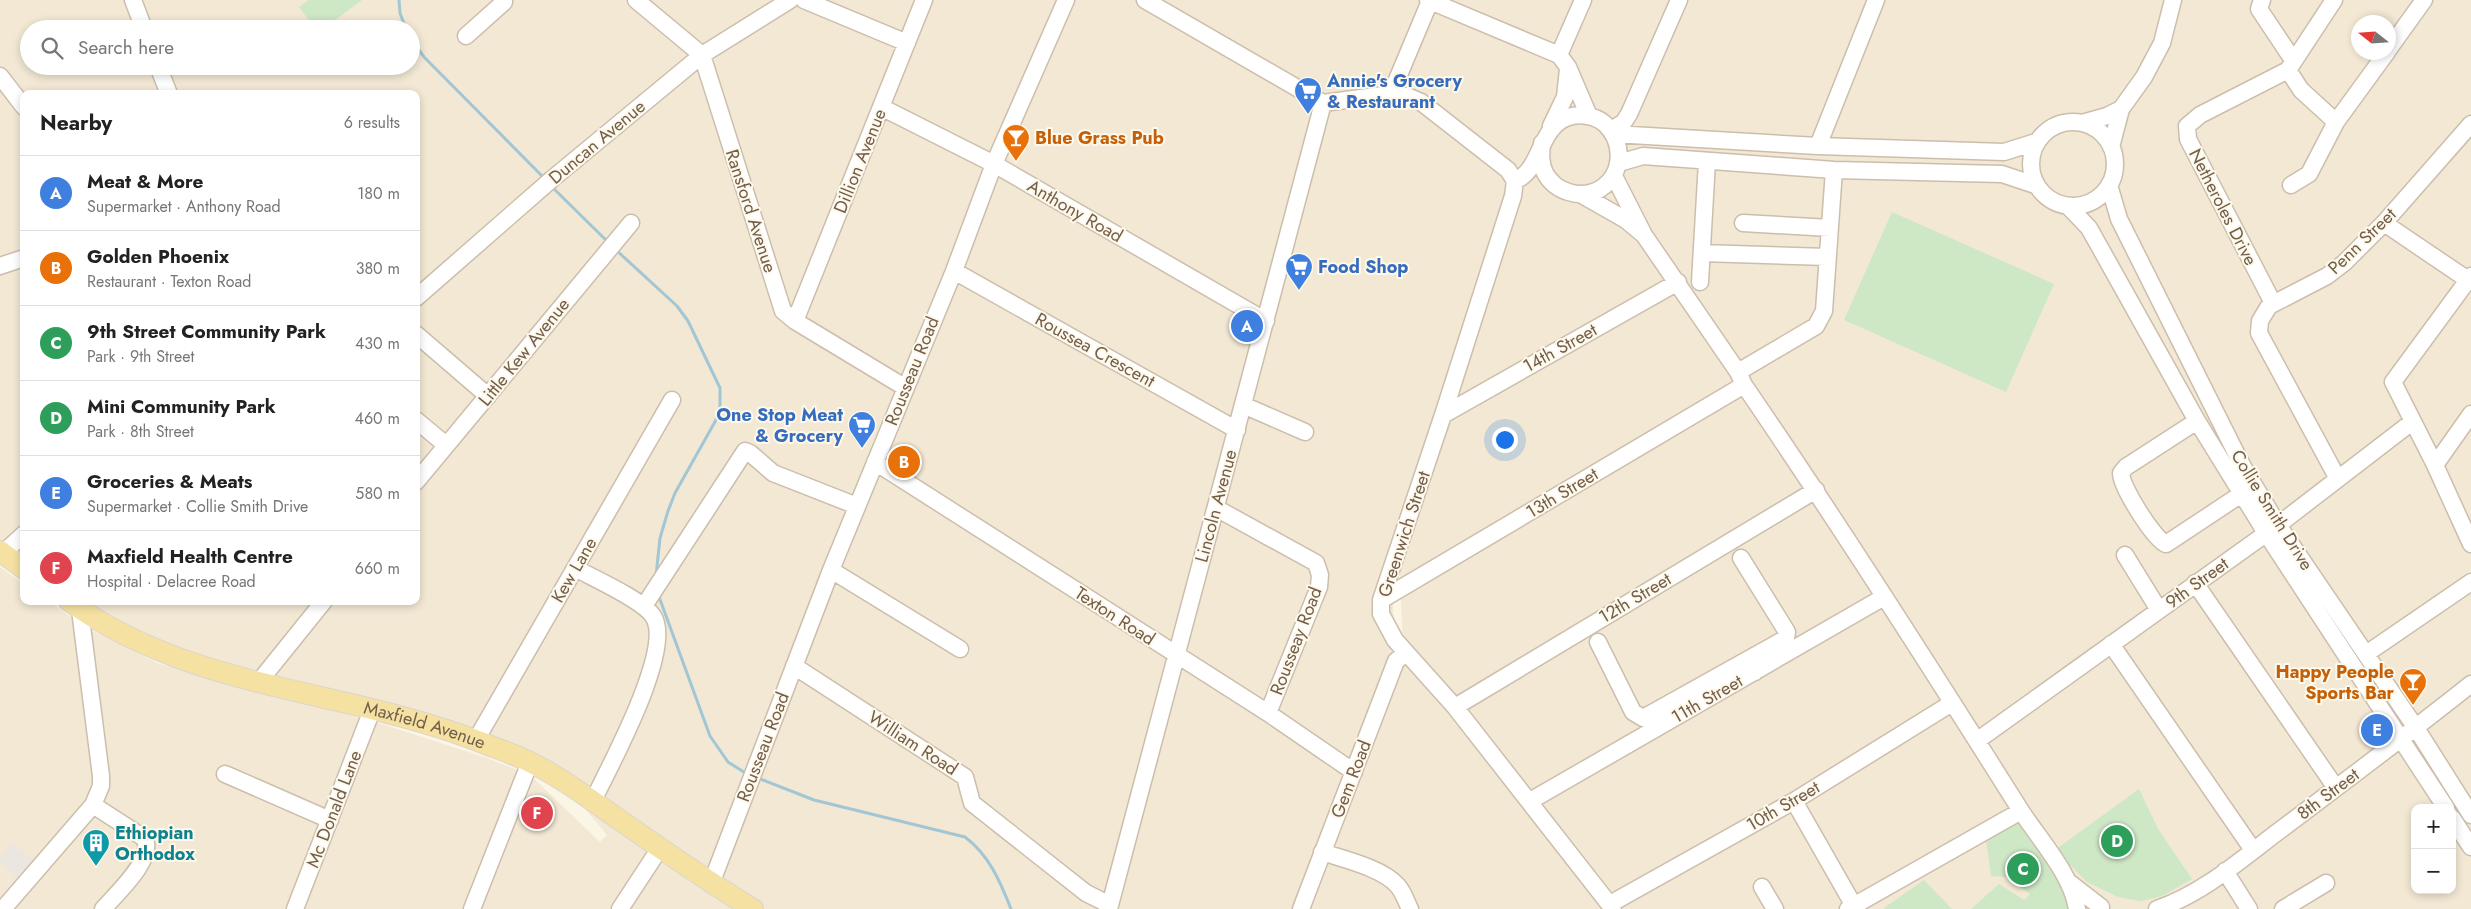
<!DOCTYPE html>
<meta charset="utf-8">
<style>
body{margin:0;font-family:Jost,sans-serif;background:#f2f2f2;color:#222}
.controls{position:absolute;right:15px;bottom:15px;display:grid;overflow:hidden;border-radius:10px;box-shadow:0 2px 8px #0003}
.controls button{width:45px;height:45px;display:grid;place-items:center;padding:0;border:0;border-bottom:1px solid #e0e0e0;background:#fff;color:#222;font:25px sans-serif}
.compass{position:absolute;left:2351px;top:15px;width:45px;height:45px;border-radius:50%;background:#fff;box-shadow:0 2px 8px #0003;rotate:287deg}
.you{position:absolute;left:1504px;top:439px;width:18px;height:18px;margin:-12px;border:4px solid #fff;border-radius:50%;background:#1a73e8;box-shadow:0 0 0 8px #1a73e833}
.badge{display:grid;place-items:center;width:32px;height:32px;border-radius:50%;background:#7c3aed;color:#fff;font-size:16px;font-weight:700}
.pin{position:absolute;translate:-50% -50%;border:2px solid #fff;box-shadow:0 1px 5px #0006}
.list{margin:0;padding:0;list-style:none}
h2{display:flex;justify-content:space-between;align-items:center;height:65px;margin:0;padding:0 20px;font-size:21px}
h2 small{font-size:16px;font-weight:400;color:#767676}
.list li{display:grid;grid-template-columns:32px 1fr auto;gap:15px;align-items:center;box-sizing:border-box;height:75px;padding:0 20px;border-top:1px solid #e0e0e0}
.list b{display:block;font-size:19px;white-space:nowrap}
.list p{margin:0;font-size:16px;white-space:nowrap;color:#767676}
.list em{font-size:16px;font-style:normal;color:#767676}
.icon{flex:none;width:28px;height:28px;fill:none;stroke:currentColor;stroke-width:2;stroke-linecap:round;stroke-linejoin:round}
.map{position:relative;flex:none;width:2471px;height:909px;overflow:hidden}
.search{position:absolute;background:#fff;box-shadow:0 2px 8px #0003;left:20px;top:20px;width:400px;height:55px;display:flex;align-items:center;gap:12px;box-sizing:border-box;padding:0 18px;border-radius:28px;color:#767676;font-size:19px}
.panel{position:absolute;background:#fff;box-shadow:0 2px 8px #0003;left:20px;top:90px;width:400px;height:515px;border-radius:10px}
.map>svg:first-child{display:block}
.residential{fill:#f2e8d4;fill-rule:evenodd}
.industrial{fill:#ebe6df}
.green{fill:#cee7c5}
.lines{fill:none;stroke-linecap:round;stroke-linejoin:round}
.stream{stroke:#a2c6d4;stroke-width:3}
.minor-casing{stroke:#ccbeac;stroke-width:19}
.major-casing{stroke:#dad5d0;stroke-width:22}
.minor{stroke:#fff;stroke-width:16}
.major{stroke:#f5e1a2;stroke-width:20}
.labels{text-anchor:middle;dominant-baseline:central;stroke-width:4;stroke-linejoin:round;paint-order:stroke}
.shop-label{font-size:18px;font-weight:bold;fill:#366cbe;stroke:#fef9eb;text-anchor:start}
.food-label{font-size:18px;font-weight:bold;fill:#c56008;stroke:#fef9eb;text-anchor:start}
.street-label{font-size:18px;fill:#725e4c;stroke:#fef9eb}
.culture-label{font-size:18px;font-weight:bold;fill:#0d838f;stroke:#fef9eb;text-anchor:start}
</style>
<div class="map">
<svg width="2471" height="909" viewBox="0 0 2471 909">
<rect width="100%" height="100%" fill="#fbf5e5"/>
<path class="residential" d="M0,0H2471V909H1311L1404,667L1399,559L1430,480L1520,200L1390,560L1396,654L1300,909H0V567L24,584V601H48L85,627L157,663L385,725L487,758L530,775L600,842L607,835L550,767L155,642L86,601H416V94H24V559L0,542ZM2358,22H2388V52H2358ZM29,29H411V66H29ZM2415,808H2452V890H2415Z"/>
<path class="industrial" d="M13,843L35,862L20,879L0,862V858Z"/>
<path class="green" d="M309,0H362L323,29H315L299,7Z
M1892,212L2054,284L2006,392L1844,320Z
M2139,789L2158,829L2192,879L2162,896L2141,901L2118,897L2087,882L2055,850Z
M2020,819L2052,862L2069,903L2068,909H1971L1999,884L2024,900L2030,894L2006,877L1991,876L1986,839Z
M1924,880L1952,909H1885L1884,908Z"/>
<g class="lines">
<path class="stream" d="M399,0L400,13L406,29
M411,39L424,57L545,179
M551,186L609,243
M615,249L677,306L688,321L720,388V406L716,420L675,493L668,511L660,538L656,576
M658,594L710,736L728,762L747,774
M758,778L814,800L965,837C989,855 1000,881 1011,909"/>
<defs>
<path id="minor" d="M133,0L144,29
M636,0L702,55L783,311L795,321L906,388
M804,0L907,43
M1145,0L1323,103L1391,94L1407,96L1421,102L1508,170L1515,181
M1428,0L1559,55
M2262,0L2259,9L2293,60
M466,36L504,2
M2388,50L2424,0
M1559,55L1568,67L1589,116
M1559,55L1583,0
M158,66L169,94
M2288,70L2301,90L2336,122
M0,76L24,107
M1391,94L1430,1
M881,107L994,164L1266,321
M2031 164a42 42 0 1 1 84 0a42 42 0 1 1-84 0Z
M2082,123L2107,116L2121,109
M1551,126L1565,97L1568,69
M1611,130L1623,123L1629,114L1679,0
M1614,134L1818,146L2004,152L2036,142
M1818,146L1876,0
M2111,147L2121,109L2144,77L2162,43L2173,0
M1619,163L1643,156L1834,170L2002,174L2035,185
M1515,181L1513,196L1443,415L1381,600V614L1395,640L1455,707L1613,909
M1515,181C1542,169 1538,130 1566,118C1578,113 1595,115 1605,124C1624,142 1624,174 1600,189C1581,200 1555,192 1545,173C1540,163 1541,153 1542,143
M2109,185L2119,219L2243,467L2278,525L2416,728L2471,815
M2291,185L2309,174L2336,122L2387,52
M1582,195L1626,220L1644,235L1614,176
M2069,207L2089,228L2197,421L2266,533L2446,808
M1743,223L1830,228
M2384,223L2471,282
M1644,235L1738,372L1744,385C1840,525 1931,668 2021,811C2040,840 2072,875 2077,909
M1702,253L1828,257
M0,266L24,258
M954,271L1237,430
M2471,276L2393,382L2435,465L2471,544
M1700,282L1707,161
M416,298L552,179L702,55L790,0
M2273,303L2188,139L2187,126L2200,115L2288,70L2334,0
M795,321L924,0
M416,334L488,396
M1738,372L1816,326L1824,311L1834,170
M1243,405L1305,432
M1443,415L1678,282
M416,420L446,445
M2197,421L2126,467L2121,473C2121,487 2154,539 2166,544L2243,493
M875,462L1268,713L1354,772
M2435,465L2471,414
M2338,479L2259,333L2260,321L2269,306L2327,276L2344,263L2384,223L2471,124
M416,482L631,223
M1216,508L1316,563L1320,575L1319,587L1268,713
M3,553L24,534
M2125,555L2159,610
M1741,558L1787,632L1786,638L1781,641L1747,660
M575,568C593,578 643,600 653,616C675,648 609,767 593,801
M831,570L960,649
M2195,583L2336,788
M1381,600L1744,385
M644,606L745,451L750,453L773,473L857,506
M1598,642L1633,712L1643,718L1747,660L1755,672
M2111,644L2253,850
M2366,654L2471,582
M794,666L965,777L972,803L1086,893L1110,905
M258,683L324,601
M1455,707L1816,490
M476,740L672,400
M1978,740L2278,525L2412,422
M225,774L330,820
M1530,801L1884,597
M1794,801L1854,906
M93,805L144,838C156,858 116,894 103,909
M2452,818L2471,847
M1322,852C1343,859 1382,868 1397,885C1403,891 1406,901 1410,909
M2225,871L2249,909
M2070,883L2101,907
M711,884L831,570L954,271L994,164L1066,0
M1762,887L1775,909
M1610,904L1794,801L1952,703
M3,909L93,805L101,786V776L80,610
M295,909L372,710
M472,909L530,762
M620,909L660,848
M1109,909L1323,103
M1301,909L1396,661L1406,653
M1848,909L2021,811
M2157,909C2205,893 2246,855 2287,825C2349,778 2411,732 2471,684
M2283,909L2326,883"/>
<g id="major">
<path d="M0,551L24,569"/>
<path id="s1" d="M69,601C189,689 343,689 478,741C495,748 514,754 530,762C560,777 587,797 614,816C660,848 705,880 753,909"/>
</g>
</defs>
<use href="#minor" class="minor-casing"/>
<use href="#major" class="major-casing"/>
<use href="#minor" class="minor"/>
<use href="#major" class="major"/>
</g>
<defs>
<symbol id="supermarket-pin" viewBox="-11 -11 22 30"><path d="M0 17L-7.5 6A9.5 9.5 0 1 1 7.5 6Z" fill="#3f7fe0" stroke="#fef9eb"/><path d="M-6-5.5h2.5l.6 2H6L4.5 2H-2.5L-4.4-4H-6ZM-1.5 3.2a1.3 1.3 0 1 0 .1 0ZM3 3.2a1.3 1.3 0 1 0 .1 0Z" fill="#fff"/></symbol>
<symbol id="bar-pin" viewBox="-11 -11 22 30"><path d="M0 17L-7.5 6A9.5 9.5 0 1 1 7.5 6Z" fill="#e8710a" stroke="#fef9eb"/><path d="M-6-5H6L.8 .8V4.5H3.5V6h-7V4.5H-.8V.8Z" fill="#fff"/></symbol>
<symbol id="building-pin" viewBox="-11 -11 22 30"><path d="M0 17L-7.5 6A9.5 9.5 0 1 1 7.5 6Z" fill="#0f9aa8" stroke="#fef9eb"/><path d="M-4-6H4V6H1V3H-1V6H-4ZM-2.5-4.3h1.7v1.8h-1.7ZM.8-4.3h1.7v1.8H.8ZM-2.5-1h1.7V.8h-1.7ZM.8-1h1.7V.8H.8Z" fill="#fff"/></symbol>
</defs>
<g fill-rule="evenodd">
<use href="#supermarket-pin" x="1292" y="75" width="32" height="43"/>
<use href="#bar-pin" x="1000" y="122" width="32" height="43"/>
<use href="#supermarket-pin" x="1283" y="251" width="32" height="43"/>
<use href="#supermarket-pin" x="846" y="409" width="32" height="43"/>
<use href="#bar-pin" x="2397" y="666" width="32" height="43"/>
<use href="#building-pin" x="80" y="827" width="32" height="43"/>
</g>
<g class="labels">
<g class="shop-label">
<text x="1327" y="81">Annie's Grocery<tspan x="1327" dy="21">&amp; Restaurant</tspan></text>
<text x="1318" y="267">Food Shop</text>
<text x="843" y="415" text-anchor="end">One Stop Meat<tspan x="843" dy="21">&amp; Grocery</tspan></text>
</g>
<g class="food-label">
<text x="1035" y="138">Blue Grass Pub</text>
<text x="2394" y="672" text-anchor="end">Happy People<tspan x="2394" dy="21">Sports Bar</tspan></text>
</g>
<g class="street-label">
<text transform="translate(597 142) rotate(-40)">Duncan Avenue</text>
<text transform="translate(860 161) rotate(-68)">Dillion Avenue</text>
<text transform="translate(2223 207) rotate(63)">Netheroles Drive</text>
<text transform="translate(751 211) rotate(72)">Ransford Avenue</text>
<text transform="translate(1075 211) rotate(30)">Anthony Road</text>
<text transform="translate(2362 241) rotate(-44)">Penn Street</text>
<text transform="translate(1560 348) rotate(-29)">14th Street</text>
<text transform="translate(1095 350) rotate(29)">Roussea Crescent</text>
<text transform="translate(524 352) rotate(-51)">Little Kew Avenue</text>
<text transform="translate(912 371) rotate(-68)">Rousseau Road</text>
<text transform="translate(1562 493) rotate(-31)">13th Street</text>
<text transform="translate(1216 506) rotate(-75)">Lincoln Avenue</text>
<text transform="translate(2272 510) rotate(58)">Collie Smith Drive</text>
<text transform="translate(1404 534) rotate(-72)">Greenwich Street</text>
<text transform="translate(574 570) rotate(-60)">Kew Lane</text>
<text transform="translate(2197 583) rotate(-36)">9th Street</text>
<text transform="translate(1635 598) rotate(-31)">12th Street</text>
<text transform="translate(1115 616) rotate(33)">Texton Road</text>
<text transform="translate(1296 641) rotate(-69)">Rousseay Road</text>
<text transform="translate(1707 699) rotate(-30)">11th Street</text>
<text stroke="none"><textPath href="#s1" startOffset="379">Maxfield Avenue</textPath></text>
<text transform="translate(913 743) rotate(33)">William Road</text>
<text transform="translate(763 747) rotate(-69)">Rousseau Road</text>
<text transform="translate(1351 779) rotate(-69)">Gem Road</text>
<text transform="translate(2328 794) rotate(-37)">8th Street</text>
<text transform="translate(1783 806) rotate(-30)">10th Street</text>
<text transform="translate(334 809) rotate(-69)">Mc Donald Lane</text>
</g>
<g class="culture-label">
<text x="115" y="833">Ethiopian<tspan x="115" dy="21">Orthodox</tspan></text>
</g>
</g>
</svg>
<div class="controls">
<button>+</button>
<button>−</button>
</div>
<svg class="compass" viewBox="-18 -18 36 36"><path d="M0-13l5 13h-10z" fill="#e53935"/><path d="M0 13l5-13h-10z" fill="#767676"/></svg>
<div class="you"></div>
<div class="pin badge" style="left:1247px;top:326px;background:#3f7fe0">A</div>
<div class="pin badge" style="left:904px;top:462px;background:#e8710a">B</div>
<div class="pin badge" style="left:2023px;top:869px;background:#2e9e5b">C</div>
<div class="pin badge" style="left:2117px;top:841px;background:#2e9e5b">D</div>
<div class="pin badge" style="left:2377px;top:730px;background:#3f7fe0">E</div>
<div class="pin badge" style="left:537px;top:813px;background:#e0444e">F</div>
<div class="search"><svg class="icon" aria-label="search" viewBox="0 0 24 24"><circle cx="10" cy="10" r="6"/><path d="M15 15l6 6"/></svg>Search here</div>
<section class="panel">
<h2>Nearby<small>6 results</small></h2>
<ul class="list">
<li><span class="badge" style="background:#3f7fe0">A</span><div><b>Meat &amp; More</b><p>Supermarket · Anthony Road</p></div><em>180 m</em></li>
<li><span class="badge" style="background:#e8710a">B</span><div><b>Golden Phoenix</b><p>Restaurant · Texton Road</p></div><em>380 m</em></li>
<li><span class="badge" style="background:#2e9e5b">C</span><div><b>9th Street Community Park</b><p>Park · 9th Street</p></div><em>430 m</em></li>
<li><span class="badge" style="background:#2e9e5b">D</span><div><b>Mini Community Park</b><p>Park · 8th Street</p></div><em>460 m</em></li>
<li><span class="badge" style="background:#3f7fe0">E</span><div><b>Groceries &amp; Meats</b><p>Supermarket · Collie Smith Drive</p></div><em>580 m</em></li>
<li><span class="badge" style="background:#e0444e">F</span><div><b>Maxfield Health Centre</b><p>Hospital · Delacree Road</p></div><em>660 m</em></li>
</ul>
</section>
</div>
